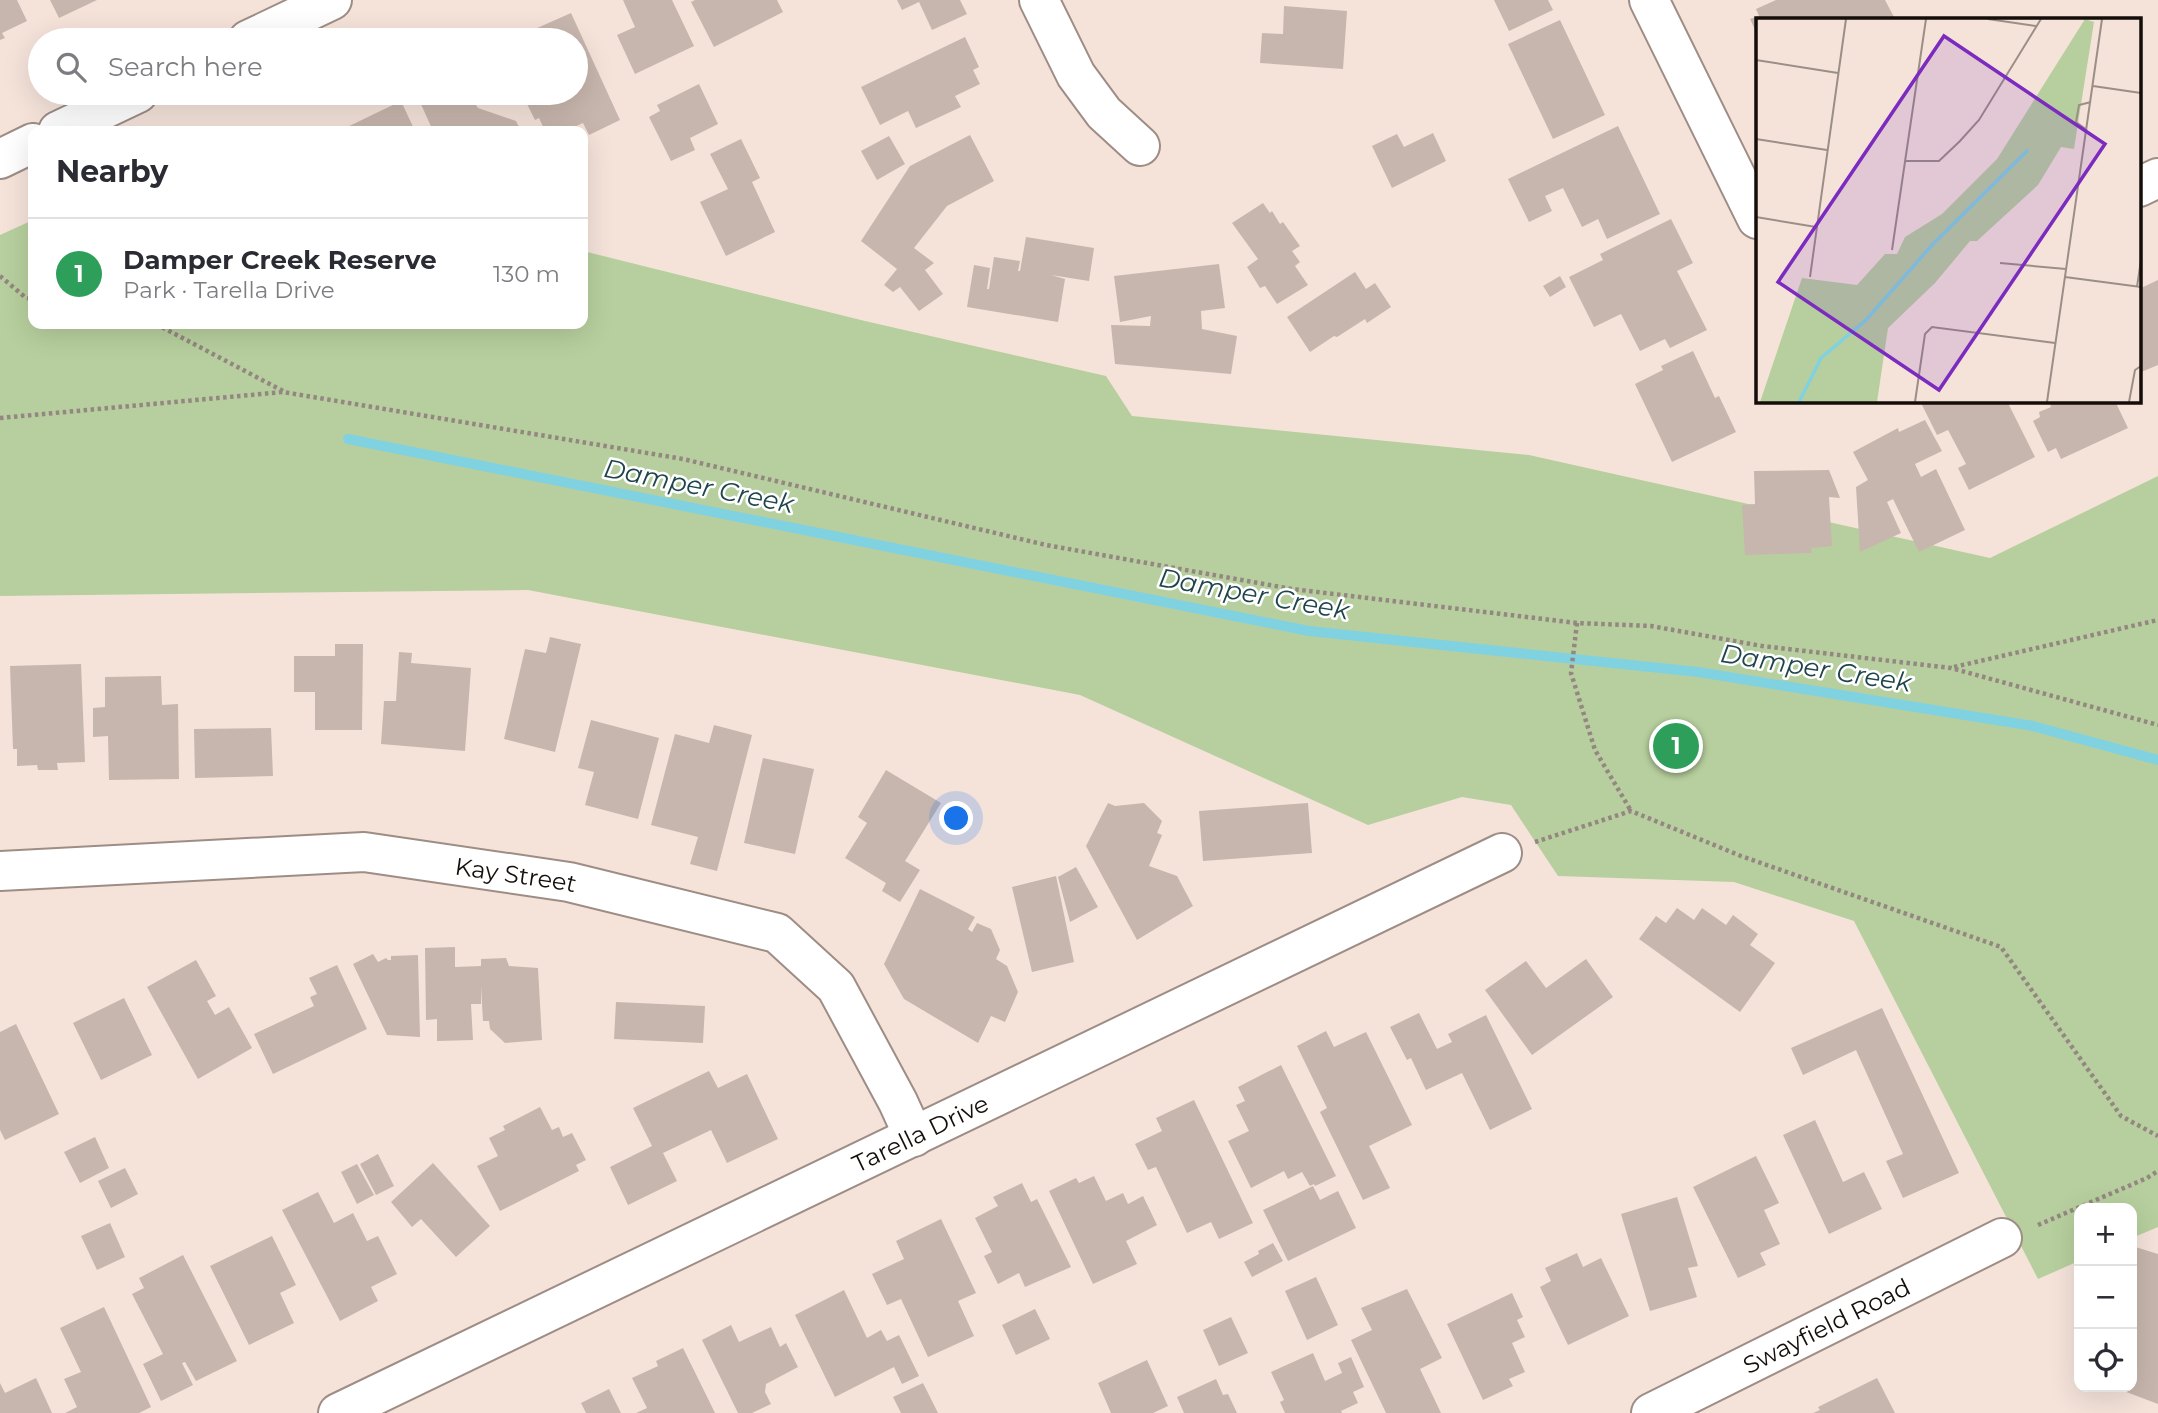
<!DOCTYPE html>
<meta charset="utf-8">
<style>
body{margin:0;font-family:Montserrat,sans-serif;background:#f2f2f3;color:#2b2b33}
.controls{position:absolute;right:21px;bottom:21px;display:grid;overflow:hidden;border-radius:14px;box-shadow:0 7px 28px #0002}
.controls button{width:63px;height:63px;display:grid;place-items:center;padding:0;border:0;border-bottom:2px solid #e1e1e2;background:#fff;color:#2b2b33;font:35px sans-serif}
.you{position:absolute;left:957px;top:819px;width:24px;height:24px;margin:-18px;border:5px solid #fff;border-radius:50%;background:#1a73e8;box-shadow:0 0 0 10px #1a73e833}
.badge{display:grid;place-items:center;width:46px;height:46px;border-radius:50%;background:#0b8043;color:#fff;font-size:23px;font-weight:700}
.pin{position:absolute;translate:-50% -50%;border:4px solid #fff;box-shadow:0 2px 7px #0006}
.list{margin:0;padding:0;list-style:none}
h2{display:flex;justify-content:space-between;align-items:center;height:91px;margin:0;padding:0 28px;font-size:30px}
h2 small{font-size:23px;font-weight:400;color:#7c7c81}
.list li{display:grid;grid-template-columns:46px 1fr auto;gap:21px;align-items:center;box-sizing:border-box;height:112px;padding:0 28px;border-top:2px solid #e1e1e2}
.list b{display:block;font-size:26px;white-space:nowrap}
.list p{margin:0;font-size:23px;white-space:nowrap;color:#7c7c81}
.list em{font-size:23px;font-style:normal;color:#7c7c81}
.icon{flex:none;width:38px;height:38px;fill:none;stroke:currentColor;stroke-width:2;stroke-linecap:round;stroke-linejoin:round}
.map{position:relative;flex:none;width:2158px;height:1413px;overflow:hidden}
.search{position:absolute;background:#fff;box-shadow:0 7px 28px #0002;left:28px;top:28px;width:560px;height:77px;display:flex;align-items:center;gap:18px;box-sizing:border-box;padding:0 24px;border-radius:38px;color:#7c7c81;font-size:26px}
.panel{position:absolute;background:#fff;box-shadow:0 7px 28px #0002;left:28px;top:126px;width:560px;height:203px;border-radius:14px}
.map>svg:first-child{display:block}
.green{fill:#b7cf9e}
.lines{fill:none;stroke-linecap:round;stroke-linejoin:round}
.stream{stroke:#80d2e1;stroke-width:10}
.building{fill:#c7b6ad}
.minor-casing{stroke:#9e8d85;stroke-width:42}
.major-casing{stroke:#9e8d85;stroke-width:42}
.path{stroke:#948781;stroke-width:4.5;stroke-dasharray:3.5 3.5;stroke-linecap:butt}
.minor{stroke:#fff;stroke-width:38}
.major{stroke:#fff;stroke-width:38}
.labels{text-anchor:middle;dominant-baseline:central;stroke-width:5;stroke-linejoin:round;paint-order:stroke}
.street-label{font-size:24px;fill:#140e0b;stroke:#fff}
.water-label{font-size:26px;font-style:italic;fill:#1e454b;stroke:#fff}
.inset-river{fill:none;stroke:#80d2e1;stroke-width:3.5}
.inset-road{fill:none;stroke:#9b8e87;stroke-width:2}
.view{fill:#7b2cbf;fill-opacity:0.15;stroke:#7b2cbf;stroke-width:3.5}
.inset-edge{fill:none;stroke:#140e0b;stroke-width:3.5}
</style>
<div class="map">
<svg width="2158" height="1413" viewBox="0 0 2158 1413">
<rect width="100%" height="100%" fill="#f5e3da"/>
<path class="green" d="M33,220V324H583V251L865,321L1106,376L1132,416L1529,455L1990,558L2158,476V1227L2132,1238V1208H2079V1261L2038,1279L1854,921L1734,882L1558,876L1511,805L1462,797L1368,825L1080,695L528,590L0,596V235Z"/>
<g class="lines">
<path class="stream" d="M348,439L1309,631L1698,672L2033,726L2158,760"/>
</g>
<path class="building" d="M0,0H17L27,21L2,33L5,38L0,40Z
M50,0H97L59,18Z
M623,0H672L694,46L635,74L617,35L635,27Z
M695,0H777L783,12L714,47L691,2Z
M897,0H960L967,14L932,30L919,2L902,10Z
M1494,0H1548L1553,10L1509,31Z
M1776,0H1885L1895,19H1757V34L1750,19L1759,16L1756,9Z
M1284,6L1347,11L1343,69L1260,63L1262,33L1283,34Z
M571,13L620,120L589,135L583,123L566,131H545L539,118L535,120L523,96L526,93H576V40H540L535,29Z
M1560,20L1605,115L1553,139L1508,44Z
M965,37L979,67L973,70L980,84L955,96L961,107L916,128L908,111L880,125L861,87Z
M699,84L718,124L690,138L695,150L671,161L649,117L660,111L657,105Z
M416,93H455L460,104L471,98L478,108L516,121L521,131H433Z
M401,101L415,131H339Z
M1618,126L1660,214L1607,239L1598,219L1582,227L1563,188L1545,196L1552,211L1529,222L1508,179Z
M1433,133L1446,161L1392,188L1372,146L1397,134L1404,147Z
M970,135L994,181L947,206L914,248L934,263L925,270L943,294L919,311L900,287L893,292L884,285L897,269L861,241L910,166Z
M889,136L905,164L877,180L861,151Z
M741,139L760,178L752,182L775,232L726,256L700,202L728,189L710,154Z
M1263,203L1270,213L1272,211L1280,224L1283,222L1300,246L1292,251L1300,262L1295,266L1308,285L1277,304L1265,286L1260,288L1247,267L1258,259L1232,223Z
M1671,219L1693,263L1677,271L1707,330L1670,348L1665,339L1640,351L1621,314L1594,327L1569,277L1603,260L1600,254Z
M1026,237L1094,248L1089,281L1051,275L1065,279L1058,322L967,307L974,265L990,268L987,289H989L994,257L1020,261L1018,271H1020Z
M1219,264L1225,308L1201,311L1202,329L1237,336L1231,374L1115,364L1111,325L1150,326L1151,316L1120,322L1114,276Z
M1355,272L1366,289L1375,283L1391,307L1367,323L1365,319L1337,337L1334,336L1310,352L1287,317Z
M1560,276L1566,287L1550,297L1543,286Z
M2158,280V365L2139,373V289Z
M1693,351L1715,398L1719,396L1736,432L1672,462L1635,384L1663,370L1661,366Z
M1920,401H2007L2035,457L1969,490L1958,468L1966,464L1948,430L1937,435Z
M2057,401H2115L2128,428L2061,459L2056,448L2048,452L2033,421L2040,417L2039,412L2051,407L2050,404Z
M1925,420L1942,451L1915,464L1921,477L1936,469L1965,530L1919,552L1893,499L1887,502L1901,533L1860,552L1856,487L1868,480L1853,452L1898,428L1899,432Z
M1829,470L1840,498L1829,497L1832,546L1811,548L1812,553L1745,555L1742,505L1755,504L1754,471Z
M550,637L581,644L555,752L504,739L525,649L546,653Z
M335,644H363L362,730H315V692H294V656H335Z
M399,652L412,653L411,663L471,668L465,751L381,744L384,701H396Z
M81,664L85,762L57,763L58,770H38L37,765L17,766V749H13L10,666Z
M161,676L162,705L178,704L179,779L109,780L108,736L93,737V708L105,707V677Z
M591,720L659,738L638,819L585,805L594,772L578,768Z
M714,725L752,735L717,871L690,864L698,837L651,825L675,734L709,743Z
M271,728L273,776L195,778L194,729Z
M763,758L814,769L795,854L744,843Z
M886,770L941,803L905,861L920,870L900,902L882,891L886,883L845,858L867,823L858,817Z
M1108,803L1115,806L1144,803L1162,821L1157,833L1162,835L1149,866L1177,876L1193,906L1137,940L1086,846Z
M1308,803L1312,853L1203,861L1199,811Z
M1076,867L1098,907L1070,922L1058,877Z
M1056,876L1074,962L1032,972L1012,887Z
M920,889L975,917L968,929L972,932L977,923L991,929L1000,950L996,959L1007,966L1018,992L1005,1022L991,1016L978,1043L904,999L884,964Z
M1677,908L1694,920L1702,908L1726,925L1733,915L1758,934L1750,945L1775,963L1740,1012L1639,939L1656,916L1666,923Z
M455,947V967L481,966V959L506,958L509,966L538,968L542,1040L505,1043L490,1029L489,1021H483L481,986V1004H471L473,1040L437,1041V1019L426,1020L425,948Z
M373,954L378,962L386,958L388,960H391V956L418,955L420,1037L387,1035L353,964Z
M1586,959L1613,997L1532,1055L1485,990L1526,961L1546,988Z
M196,960L216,996L207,1001L215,1015L229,1007L252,1048L198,1079L147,987Z
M337,965L367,1029L273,1074L254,1034L314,1006L310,997L317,994L309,978Z
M124,998L152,1055L101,1080L73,1023Z
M616,1002L705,1006L703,1043L614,1039Z
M1882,1008L1959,1173L1903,1198L1886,1161L1903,1154L1856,1050L1803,1075L1791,1048Z
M1419,1013L1437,1049L1452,1042L1448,1034L1486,1015L1532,1109L1490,1130L1462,1073L1426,1090L1411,1058L1407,1060L1390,1027Z
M16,1024L59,1114L5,1140L0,1130V1032Z
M1326,1031L1334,1047L1366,1032L1412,1125L1369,1146L1390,1188L1363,1200L1320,1112L1327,1108L1297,1046Z
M1281,1065L1336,1176L1315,1186L1314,1184L1310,1186L1302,1172L1288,1179L1284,1171L1251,1188L1228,1141L1249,1131L1236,1105L1245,1101L1238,1087Z
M709,1071L718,1088L747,1074L778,1139L727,1163L711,1130L663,1153L677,1181L628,1205L610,1167L652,1146L633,1108Z
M1194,1100L1253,1223L1219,1239L1211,1222L1187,1233L1156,1167L1148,1170L1135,1144L1162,1131L1156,1118Z
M540,1107L552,1130L559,1127L563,1137L572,1133L586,1160L576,1165L579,1171L500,1211L477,1166L498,1156L489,1138L505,1130L503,1126Z
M1815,1120L1843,1182L1864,1172L1882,1209L1829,1234L1783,1135Z
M95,1137L109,1168L80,1183L64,1152Z
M378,1154L394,1186L376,1195L360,1164Z
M1756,1156L1779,1203L1764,1210L1780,1244L1760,1253L1766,1265L1738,1278L1693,1187Z
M433,1163L490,1226L456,1257L421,1219L412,1227L391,1202Z
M357,1164L374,1195L357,1204L341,1172Z
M125,1168L138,1194L111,1208L98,1181Z
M1094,1176L1106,1201L1123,1193L1128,1204L1143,1196L1157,1225L1126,1241L1137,1264L1093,1284L1049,1191L1076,1178L1079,1183Z
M1022,1183L1031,1202L1037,1199L1071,1267L1025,1287L1019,1273L998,1284L984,1256L992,1252L975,1218L998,1206L993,1197Z
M1313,1186L1320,1200L1338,1191L1356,1228L1288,1261L1263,1210Z
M318,1192L334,1223L353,1213L367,1241L378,1236L397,1274L371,1287L378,1301L340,1321L282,1210Z
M1677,1197L1698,1266L1688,1268L1697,1297L1650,1311L1621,1214Z
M941,1219L976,1293L958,1301L974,1336L928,1357L901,1299L887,1305L872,1274L904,1259L896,1241Z
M110,1223L125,1257L97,1270L81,1236Z
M272,1236L296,1285L280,1293L294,1323L249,1345L210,1266Z
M1273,1243L1283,1261L1252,1277L1244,1262L1259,1254L1258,1251Z
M2132,1246L2158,1254V1404L2113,1387H2132Z
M1577,1253L1583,1267L1601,1258L1629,1316L1568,1345L1540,1287L1551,1281L1545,1268Z
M183,1255L237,1361L196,1381L185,1362L182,1363L193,1385L161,1401L143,1364L163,1354L132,1294L144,1288L139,1278Z
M1316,1277L1338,1325L1307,1340L1285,1291Z
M1407,1289L1442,1358L1420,1369L1441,1413H1386L1351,1340L1372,1330L1361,1308Z
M844,1290L867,1338L881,1330L887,1341L899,1335L919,1376L902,1384L894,1367L835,1397L795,1315Z
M1512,1293L1523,1317L1517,1320L1525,1337L1512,1343L1525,1372L1509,1379L1513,1386L1483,1400L1447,1324Z
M104,1307L151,1407L139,1413H65L77,1407L64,1379L81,1372L60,1328Z
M1035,1309L1050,1339L1016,1355L1002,1325Z
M1231,1317L1248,1353L1219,1366L1203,1330Z
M731,1325L739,1342L771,1327L780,1347L786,1343L798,1367L766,1384L765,1392L771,1404L752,1413H738L702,1340Z
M683,1348L715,1413H636L647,1408L632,1378L658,1366L656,1361Z
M1313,1353L1325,1381L1342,1373L1338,1363L1351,1357L1364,1387L1353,1392L1358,1403L1341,1411L1342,1413H1285L1280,1402L1284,1400L1271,1372Z
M1147,1360L1168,1406L1153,1413H1111L1098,1383Z
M36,1378L52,1413H0V1383L5,1393Z
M1877,1378L1895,1413H1813L1820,1410L1818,1407Z
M1216,1379L1223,1395L1228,1394L1237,1413H1184L1177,1397Z
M923,1383L938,1413H901L893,1397Z
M609,1389L621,1413H586L581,1403Z"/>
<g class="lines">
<defs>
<g id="minor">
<path d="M1039,0L1076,75L1104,113L1140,146"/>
<path d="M1649,0L1757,219"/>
<path d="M2139,187L2158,178"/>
<path id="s1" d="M0,871L364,852L569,882L777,933L836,987L898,1102L914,1137"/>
<path id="s2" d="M338,1413L1502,853"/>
<path id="s3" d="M1651,1413L2002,1238"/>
</g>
<path id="major" d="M248,40L332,0
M58,131L138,93
M0,159L33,143"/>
</defs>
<use href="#minor" class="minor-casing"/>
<use href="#major" class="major-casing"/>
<path class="path" d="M0,276L26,298L33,299
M156,324L283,391
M0,418L283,392L683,459L1046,545L1292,589L1577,623L1651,626L1762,646L1951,668L2158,725
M1577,623L1571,673L1595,750L1631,811
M1954,667L2158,620
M1535,842L1631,811L1741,856L2001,947L2121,1116L2158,1136
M2038,1225L2147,1178L2158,1171"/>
<use href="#minor" class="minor"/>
<use href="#major" class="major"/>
</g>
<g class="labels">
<g class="street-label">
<text stroke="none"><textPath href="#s1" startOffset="518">Kay Street</textPath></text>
<text stroke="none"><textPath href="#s2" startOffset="646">Tarella Drive</textPath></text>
<text stroke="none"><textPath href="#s3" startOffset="196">Swayfield Road</textPath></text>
</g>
<g class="water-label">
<text transform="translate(699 486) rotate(11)">Damper Creek</text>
<text transform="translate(1254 594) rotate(10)">Damper Creek</text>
<text transform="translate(1816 668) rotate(9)">Damper Creek</text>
</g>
</g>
<g transform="translate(1756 18)">
<rect width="385" height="385" fill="#f5e3da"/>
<path d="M329,1L338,4L318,131L305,129L282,167L221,223H214L179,265L132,310L121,384H4L46,260L101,267L129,236H141L149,219L186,196L241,141Z" fill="#b7cf9e"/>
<path class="inset-river" d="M43,384L65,340L110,302L176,227L272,132"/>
<path class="inset-road" d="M232,1L280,8M0,42L82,55M337,68L385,75M331,112L320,104L323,87L335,84M0,121L71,132M149,143H183L204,123L223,102L285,1M0,199L60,209M136,232L170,1M244,245L310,251M54,259L90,1M309,259L385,269M381,269L385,242M159,384L169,316L176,309L299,325M291,384L346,1M373,384L379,352L385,348"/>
<path class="view" d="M188,18L349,126L183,372L22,264Z"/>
<rect width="385" height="385" class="inset-edge"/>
</g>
</svg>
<div class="controls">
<button>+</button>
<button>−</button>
<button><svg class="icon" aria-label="locate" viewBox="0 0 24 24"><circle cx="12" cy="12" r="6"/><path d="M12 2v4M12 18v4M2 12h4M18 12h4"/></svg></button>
</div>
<div class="you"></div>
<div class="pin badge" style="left:1676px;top:746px;background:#2e9e5b">1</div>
<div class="search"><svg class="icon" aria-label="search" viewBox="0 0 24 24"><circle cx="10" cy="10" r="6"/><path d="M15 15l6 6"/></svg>Search here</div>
<section class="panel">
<h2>Nearby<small></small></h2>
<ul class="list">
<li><span class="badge" style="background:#2e9e5b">1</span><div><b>Damper Creek Reserve</b><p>Park · Tarella Drive</p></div><em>130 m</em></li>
</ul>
</section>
</div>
